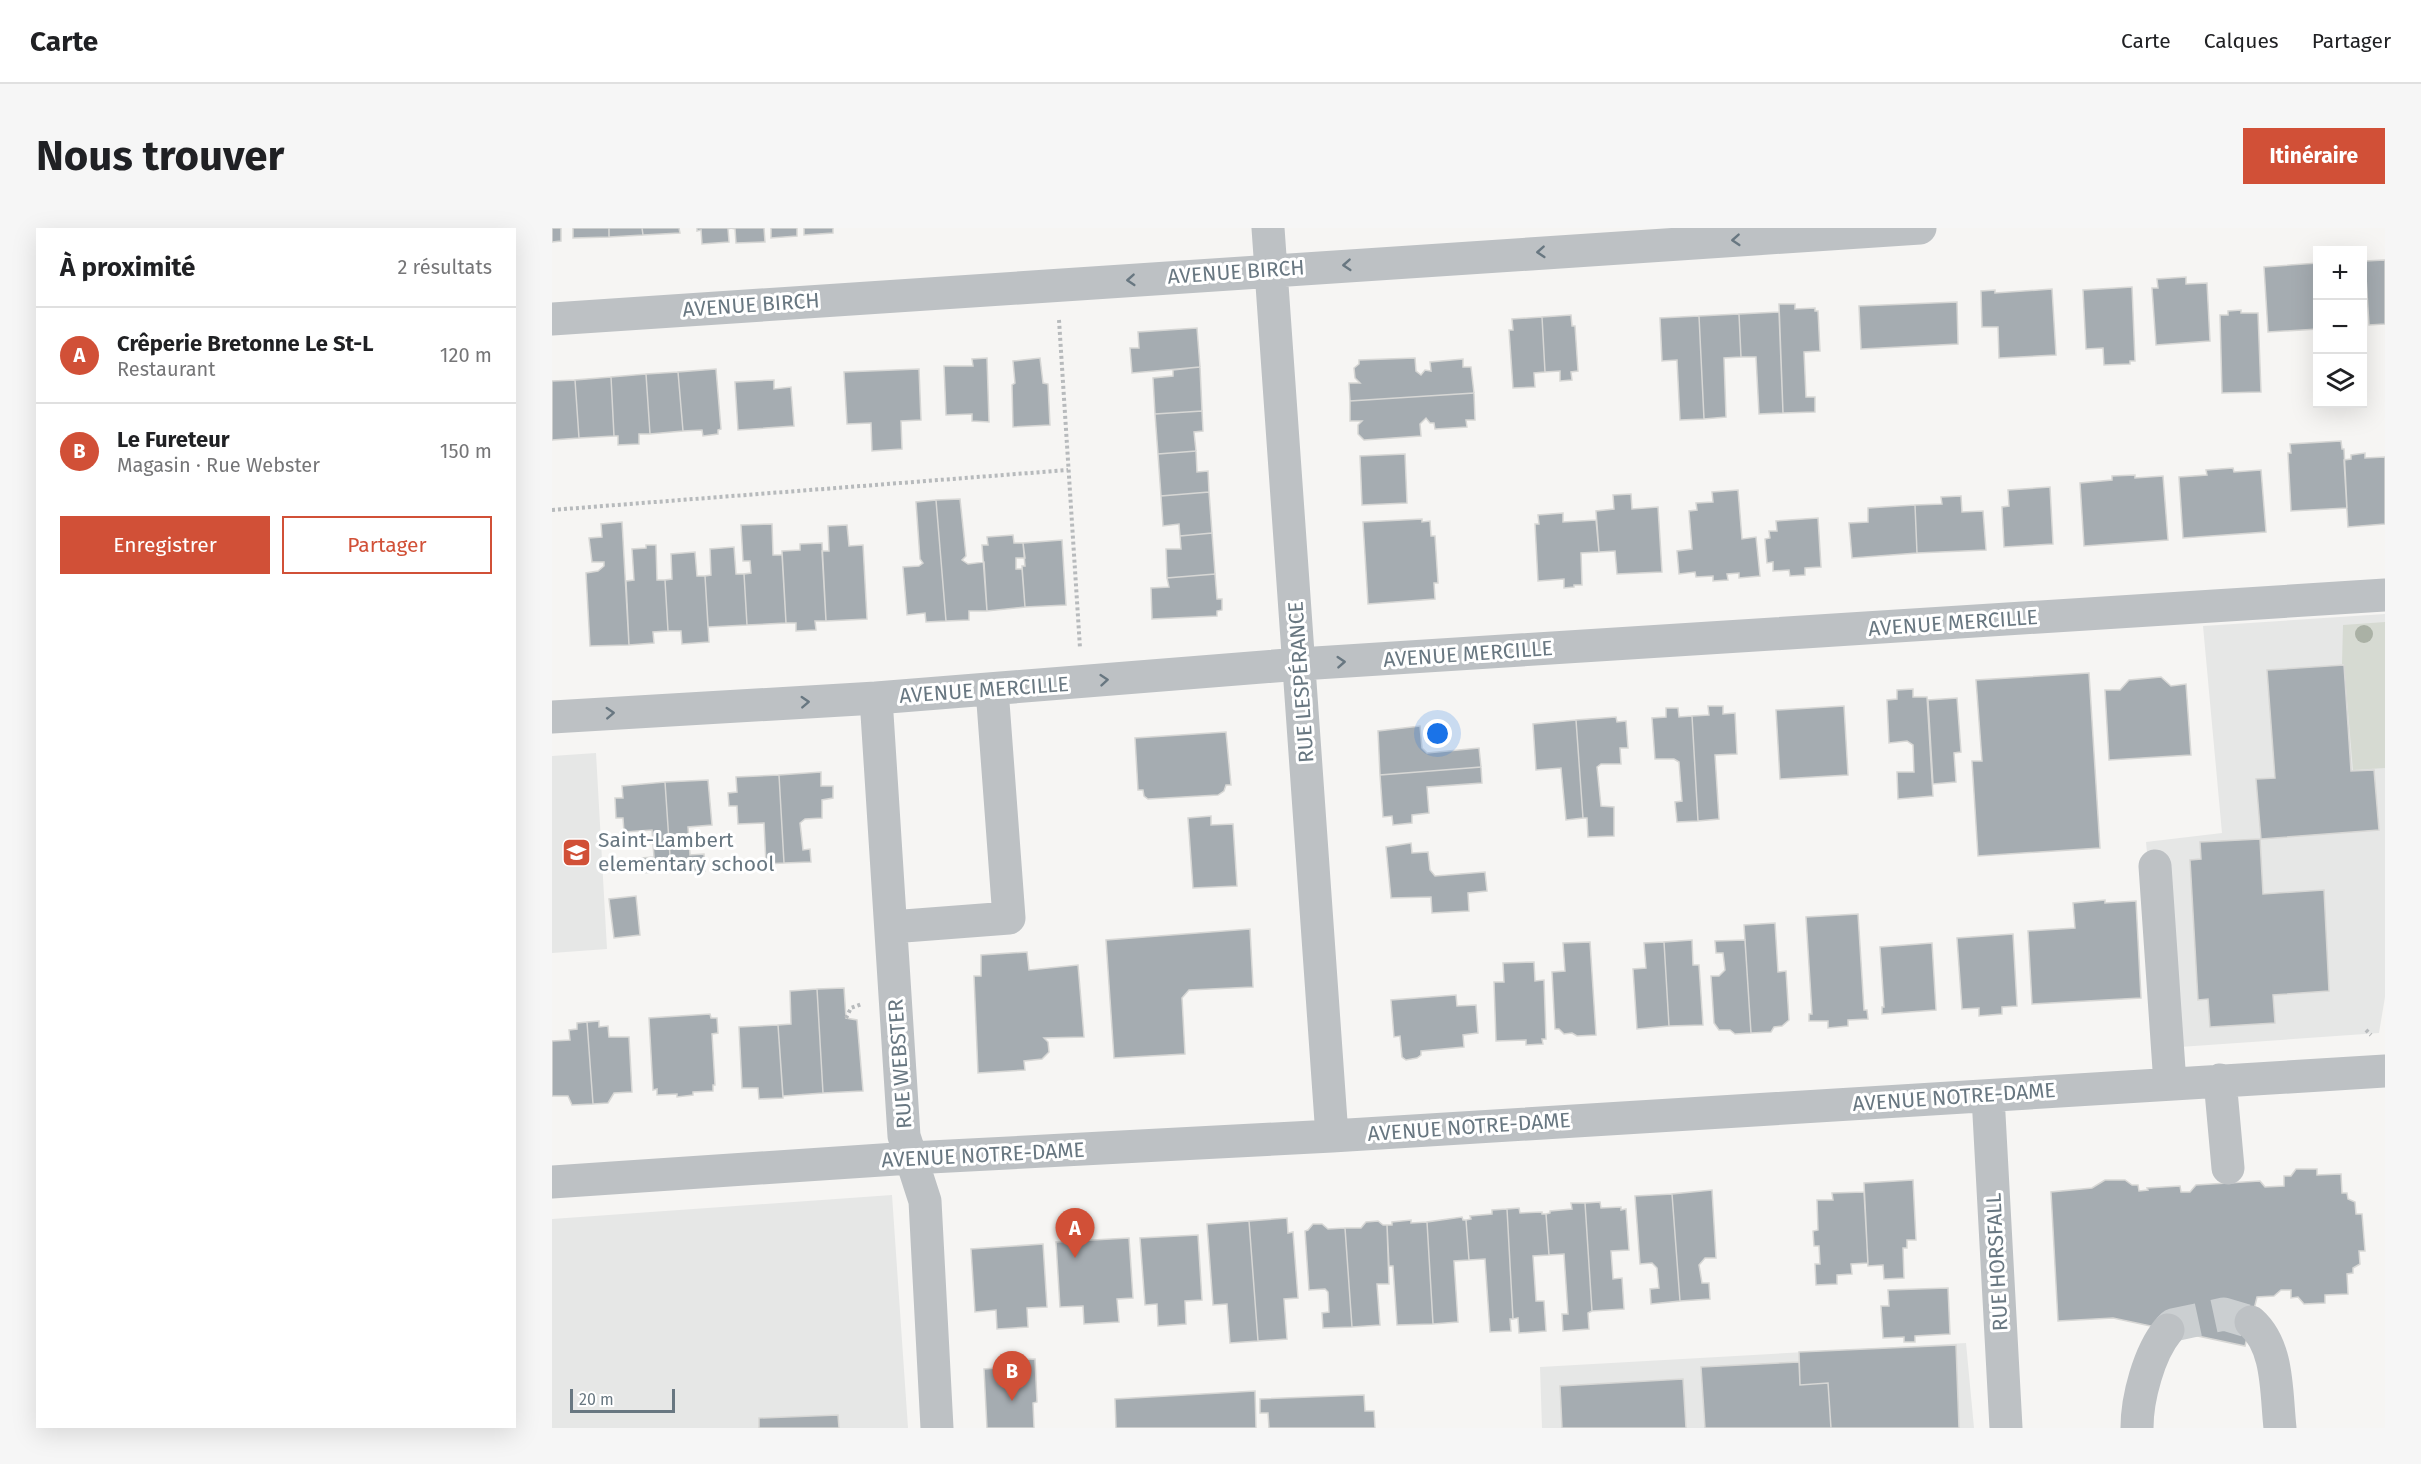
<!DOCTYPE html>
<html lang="fr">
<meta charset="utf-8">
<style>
body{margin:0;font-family:"Fira Sans",sans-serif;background:#f6f6f6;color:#202124}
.controls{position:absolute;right:18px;top:18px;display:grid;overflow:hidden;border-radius:0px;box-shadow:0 6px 24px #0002}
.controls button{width:54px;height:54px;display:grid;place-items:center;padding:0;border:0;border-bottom:2px solid #e0e0e0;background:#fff;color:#202124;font:30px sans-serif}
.scale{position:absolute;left:18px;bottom:15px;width:105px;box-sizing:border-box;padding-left:6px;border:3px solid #687781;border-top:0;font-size:16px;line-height:21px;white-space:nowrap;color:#687781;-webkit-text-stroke:4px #fff;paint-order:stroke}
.you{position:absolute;left:886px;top:506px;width:21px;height:21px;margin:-15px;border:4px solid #fff;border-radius:50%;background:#1a73e8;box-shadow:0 0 0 9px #1a73e833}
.badge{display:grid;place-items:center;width:39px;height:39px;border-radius:50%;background:#d15037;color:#fff;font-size:20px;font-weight:700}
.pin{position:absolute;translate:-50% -50px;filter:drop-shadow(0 2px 3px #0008)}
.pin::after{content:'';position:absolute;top:32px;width:21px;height:18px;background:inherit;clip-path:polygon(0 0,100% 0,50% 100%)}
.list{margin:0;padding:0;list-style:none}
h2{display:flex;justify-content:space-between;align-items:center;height:78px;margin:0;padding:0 24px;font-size:26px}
h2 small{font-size:20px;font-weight:400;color:#757577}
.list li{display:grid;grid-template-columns:39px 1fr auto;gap:18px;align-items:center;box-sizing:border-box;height:96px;padding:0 24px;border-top:2px solid #e0e0e0}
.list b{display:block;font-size:22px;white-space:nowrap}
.list p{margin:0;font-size:20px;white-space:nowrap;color:#757577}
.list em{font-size:20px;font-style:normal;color:#757577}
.actions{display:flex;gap:12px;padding:18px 24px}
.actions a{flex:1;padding:14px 0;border:2px solid #d15037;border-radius:0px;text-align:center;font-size:21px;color:#d15037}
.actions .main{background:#d15037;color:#fff}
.icon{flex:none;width:33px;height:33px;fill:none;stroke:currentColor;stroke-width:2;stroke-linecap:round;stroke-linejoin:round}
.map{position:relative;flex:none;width:1833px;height:1200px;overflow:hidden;border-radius:0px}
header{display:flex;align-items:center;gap:36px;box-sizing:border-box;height:84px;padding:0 30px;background:#fff;border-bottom:2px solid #e0e0e0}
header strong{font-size:28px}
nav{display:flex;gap:33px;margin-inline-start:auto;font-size:21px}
.intro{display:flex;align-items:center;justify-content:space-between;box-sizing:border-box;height:144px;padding:0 36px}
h1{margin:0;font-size:42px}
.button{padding:15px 27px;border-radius:0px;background:#d15037;color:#fff;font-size:21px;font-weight:700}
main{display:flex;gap:36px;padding:0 36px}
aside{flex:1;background:#fff;border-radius:0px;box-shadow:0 6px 24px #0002}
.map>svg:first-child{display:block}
.built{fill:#e6e7e6}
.green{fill:#d6dad2}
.building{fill:#a5acb1;stroke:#d7d7d5;stroke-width:1.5}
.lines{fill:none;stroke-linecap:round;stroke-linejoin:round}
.minor-tunnel{stroke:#cbcfd1;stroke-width:33;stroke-dasharray:33 16;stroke-linecap:butt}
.path{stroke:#b7babc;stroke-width:4;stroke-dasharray:3 3;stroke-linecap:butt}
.minor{stroke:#bdc1c4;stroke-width:33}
.tree{fill:#aab1a5}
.oneway{stroke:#687781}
.labels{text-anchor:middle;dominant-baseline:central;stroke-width:6;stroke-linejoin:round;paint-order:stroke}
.street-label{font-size:21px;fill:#687781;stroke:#fff}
.poi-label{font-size:21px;fill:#687781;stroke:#fff;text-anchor:start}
</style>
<header>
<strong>Carte</strong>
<nav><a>Carte</a><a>Calques</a><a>Partager</a></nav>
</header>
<div class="intro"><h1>Nous trouver</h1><a class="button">Itinéraire</a></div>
<main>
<aside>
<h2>À proximité<small>2 résultats</small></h2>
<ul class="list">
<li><span class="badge">A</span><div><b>Crêperie Bretonne Le St-L</b><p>Restaurant</p></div><em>120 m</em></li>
<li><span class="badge">B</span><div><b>Le Fureteur</b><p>Magasin · Rue Webster</p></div><em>150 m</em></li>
</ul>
<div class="actions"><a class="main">Enregistrer</a><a>Partager</a></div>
</aside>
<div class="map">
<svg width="1833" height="1200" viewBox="0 0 1833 1200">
<rect width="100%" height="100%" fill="#f6f5f3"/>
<path class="built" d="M1833,386V769L1827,805L1613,820L1594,614L1670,605L1651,398Z
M44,525L55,721L0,725V528Z
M340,967L356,1200H0V991Z
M1414,1115L1422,1200H990L988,1139Z"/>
<path class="green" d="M1833,394V540L1801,542L1792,436H1790L1791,397Z"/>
<path class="building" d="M0,0H9V13L0,14Z
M21,0H57V9L21,10Z
M57,0H90L91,7L57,9Z
M90,0H127L128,5L91,7Z
M145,0H179L176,1L177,14L150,16L149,2L145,3Z
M212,0L213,14L184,15L183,1L179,0Z
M219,0H245V8L219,10Z
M252,0H281V5L252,7Z
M1833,32V96L1817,97L1813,33Z
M1766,35V101L1716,104L1712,39Z
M1634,49V56L1655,55L1658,113L1604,117L1600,60H1606L1605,51Z
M1580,59L1583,133H1578V136L1552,137L1551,120L1534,121L1531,62Z
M1500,61L1504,127L1447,130L1446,99H1430L1429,63L1443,62V65Z
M1405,74L1406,116L1309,121L1307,78Z
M1227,76H1243V81L1263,80V83H1266L1268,123L1252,124L1254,169H1263V184L1231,185Z
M1689,82V85H1706L1709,164L1670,165L1668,87H1676V83Z
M1227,84L1231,185L1207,186L1204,129H1189L1187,86Z
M1187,86L1189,129L1172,130L1174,189L1152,191L1147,88Z
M1019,87L1020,98H1023L1026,143L1019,144L1020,152L1008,153V143L993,144L990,89Z
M1147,88L1152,191L1128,192L1125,132L1110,133L1108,90Z
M990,89L993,144L982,145L983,159L961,160L957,102H961L960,91Z
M645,100L648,139L580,145L578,120H587L586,104Z
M435,130L437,194L420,193V186L394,187L392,138H421L420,131Z
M488,130L491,155L496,156L498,197L461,199L460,157L463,155L461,133Z
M863,130L864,143L869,147L873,142L879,143L878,134L911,131V139H919L922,165L798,173L797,155H808L803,150L802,140L807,136V132Z
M648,139L650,183L603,186L601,150L621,148V142Z
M164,141L169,201L166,202V206L151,208L150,202L131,203L126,144Z
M367,141L369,192L349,193L350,221L320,223L319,195L295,196L292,144Z
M126,144L131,203L98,206L94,146Z
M94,146L98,206H87V216L66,217V208H62L59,149Z
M59,149L62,208L27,210L23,152Z
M23,152L27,210L0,212V153Z
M222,152V161L239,159L242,198L186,202L183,154Z
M922,165L923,192H914L915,199L883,201L882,195H878L874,190L868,196L869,208L812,212L806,206V197L810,193H798V173Z
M650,183L651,203L642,204L644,223L606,226L603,186Z
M1789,213L1790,221H1792L1795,280L1739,283L1736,225H1739L1738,216Z
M644,223L645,244L656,243L657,264L609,268L606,226Z
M1813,225V230L1833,229V296L1796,299L1792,232L1799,231V227Z
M853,226L855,275L810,277L808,228Z
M1681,240L1682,244L1709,242L1714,304L1631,310L1627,249L1655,247L1654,242Z
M1583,247V250L1611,248L1616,312L1532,318L1528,255L1560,252V248Z
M1498,259L1501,316L1452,319L1450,279L1457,278L1456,262Z
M1186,262L1190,311L1204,309L1208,348L1187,350V345L1175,346L1176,352L1161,353V348L1144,349L1143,344L1127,346L1125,323L1140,321L1137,283L1145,282L1144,275L1161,274L1160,264Z
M657,264L660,305L628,308L627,296L611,298L609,268Z
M1079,266L1080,281L1106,279L1110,344L1065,346L1063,323L1047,324L1044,283L1062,281L1061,267Z
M1409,268L1410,284L1431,283L1434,322L1365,325L1363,277L1390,276L1389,269Z
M408,271L414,328L410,332L416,336L432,334L435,383H417V392L394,393L384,272Z
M384,272L394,393L374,394L373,385L355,387L351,339L367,338L371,335L368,331L364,274Z
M1363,277L1365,325L1300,330L1297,295L1316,294V280Z
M1011,285V294L1044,292L1047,324L1029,325L1030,357H1022V359L1012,360V351L986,353L983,296H987L986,287Z
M1266,290L1269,339L1253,340V347L1238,348L1237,342L1221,343V334L1215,335L1213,311L1218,310L1217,303H1225L1224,293Z
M870,291V294L878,293L879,308H883L886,355H882L883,371L816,376L811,294Z
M70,294L77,417L38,418L34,345L46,343L52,338V334H40L37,310L50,309L49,296Z
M220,296L221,327H230L234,395L195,397L192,346L199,345L198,333H191L189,297Z
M295,297L297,318L311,317L315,391L274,393L270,323H277L276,298Z
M660,305L663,346L615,350L614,321H629L628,308Z
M461,307L462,315H471L473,330H464V341H470L473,379L435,383L430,317H436L435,309Z
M510,312L514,377L473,379L470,338H473L471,315Z
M270,315L274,393H263L264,402L244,403V395H234L230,323L248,322V316Z
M94,317H104L105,352H113L116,403L101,404L102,415L77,417L74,353L82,352L80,321L94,320Z
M182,319L184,346H192L195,397L156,399L153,348L159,347L158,321Z
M143,324L145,348H153L157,414L130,416L129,403H116L113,352L120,351L119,326Z
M663,346L665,371H670V382L665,383V388L600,391L599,360L617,359L615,350Z
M1792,437L1799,543L1822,542L1827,602L1709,611L1704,551L1723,550L1715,442Z
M1537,445L1548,620L1426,628L1420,533H1430L1424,452Z
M1609,449L1619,458L1634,456L1639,527L1557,532L1553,462H1568L1577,452Z
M1361,461V469H1375L1381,568L1346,571L1345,544H1362L1361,517L1355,513L1337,515L1335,472L1345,471V462Z
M1405,470L1409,524L1402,525L1404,554L1381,556L1376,472Z
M1156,478H1171V486L1183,485L1185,526L1163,527L1167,591L1146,593L1140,488L1157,487Z
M1292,478L1296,547L1228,551L1224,482Z
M1114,480H1126L1127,489L1140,488L1146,593L1125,594L1123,574L1130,573L1127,534L1122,531H1103L1100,490L1114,489Z
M1064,489L1065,494L1074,493L1076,520H1068L1069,536H1049L1045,539L1049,578L1062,579V608L1036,609L1035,590H1031L1024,492Z
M1024,492L1031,590L1014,592L1009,540L984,542L981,496Z
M868,498L870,520L875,525L927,520L929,539L828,547L826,503Z
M674,504L679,557H674L672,563L666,567L596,571L592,568L591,562H586L583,510Z
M929,539L930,555L875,559L877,585L860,587V595L841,597L840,588L831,589L828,547Z
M269,544V558H281V570L270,572V590L253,591L248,595L251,622L258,621L259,634L232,635L227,547Z
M227,547L232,635L214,636L212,595L186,596L185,578H177L176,565L185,564L184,549Z
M156,552L160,597L136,599L138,627L152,626L153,643H119L113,554Z
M113,554L119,643L90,645L89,630L102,629L100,602L72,604L71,590H64L63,570H71L70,558Z
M659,588V597L681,596L685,658L641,660L636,590Z
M1708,611L1711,666L1772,662L1777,763L1721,767L1723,795L1658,799L1656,771L1646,772L1638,632L1649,631L1648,614Z
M859,615L860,625L876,624L878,642L883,648L933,644L935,663L916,665L917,683L880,685L879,669L839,670L834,619Z
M84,668L88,707L62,710L57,671Z
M1553,672V675L1584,673L1589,770L1480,776L1476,703L1523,700L1521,675Z
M1306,686L1312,782H1315L1316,791L1296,792V798L1276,800V793H1257V786H1260L1254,689Z
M1223,695L1226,744L1234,743L1237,792L1230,798L1222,799L1219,804L1199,805L1192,697Z
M698,701L701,759L637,762L630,770L633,826L562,830L554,712Z
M1461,706L1465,778L1450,779V786L1427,788V780L1410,781L1405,710Z
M1140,712L1141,737H1147L1151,797L1117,798L1112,714Z
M1193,712L1199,805L1183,806L1178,802H1167L1162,795L1159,748H1167L1173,742L1171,725H1164L1163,713Z
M1038,714L1044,807L1025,808L1020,805L1012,806L1007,801H1003L1000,744L1013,743L1011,715Z
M1112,714L1117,798L1085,801L1081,741L1094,740L1092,715Z
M1380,715L1384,782L1330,786V779H1332L1328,719Z
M475,724L477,742L526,737L532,809L492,810L496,814L497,824L490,831L472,833L473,842L426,845L422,748H429V727Z
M982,734L983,753L992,752L994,811H990L991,816L974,817V812L944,813L942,754H952L951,735Z
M292,760L294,790L305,792L311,863L271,865L265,761Z
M265,761L271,865L231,868L226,797L239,796L238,763Z
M904,767L905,778L924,777L926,805L911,807L912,819L869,823V827L865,830L854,832L850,829L848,808L842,809L839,772Z
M158,786L159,790H165L166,805L160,806L163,857H161V863L141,864V867L125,869V866L105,867V861L101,862L97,790Z
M47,793V799L56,798L57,809H77L80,864L62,865L56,875L41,876L35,794Z
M35,794L41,876L20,877L16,868H0V813L18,812L17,802L25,801V795Z
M226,797L231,870L207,871L206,860H190L187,799Z
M1744,941H1765V947L1789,946L1790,965H1795L1796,971L1803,974L1804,986H1810L1813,1023H1807L1808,1036L1801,1040V1045L1795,1046L1796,1066L1773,1067V1075L1752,1076L1746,1069L1739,1070V1062H1729L1722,1068L1705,1069L1693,1118L1561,1090L1506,1093L1499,964L1540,960L1553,952H1573L1580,957H1586L1587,963L1596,962L1595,960L1628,958L1629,964H1638L1644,957L1708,953L1713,959L1732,958V948H1739Z
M1361,952L1364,1012H1355V1020H1351L1352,1050L1332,1051L1331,1037L1316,1038L1312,955Z
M1160,962L1164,1030H1153L1147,1037L1150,1055H1157L1158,1071L1128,1073L1120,966Z
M1312,964L1316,1035L1299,1036L1300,1046L1285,1047V1056L1264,1057L1263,1036H1268L1267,1018H1262L1261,1003L1266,1002L1265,972H1281L1280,965Z
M1120,966L1128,1073L1099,1076L1098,1061L1107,1060L1105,1040L1100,1035L1088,1036L1083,968Z
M1048,974L1049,980L1069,979V982L1074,981L1077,1022L1059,1023L1061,1051L1070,1050L1072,1081L1040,1083L1033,975Z
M1019,975H1033L1040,1083L1036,1085L1037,1101L1011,1103L1010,1086H1016L1012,1026L997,1027L994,986L998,985V983L1020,981Z
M967,980L968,985L990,984V986H994L997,1027L981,1028L984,1073H992L994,1103L967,1105L966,1090L961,1091L955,981Z
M955,981L961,1091H958L959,1103L938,1104L933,1031L917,1032L914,992L919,991L918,988L940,986V982Z
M910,989L911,992H914L917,1032L902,1033L906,1094L881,1096L875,994Z
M735,990L736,1005L741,1004L746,1070L732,1071L735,1111L706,1113L697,993Z
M859,992V995L875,994L881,1096L845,1097L841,1038H837L835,997H840V994Z
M697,993L706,1113L678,1115L675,1076L661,1077L655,996Z
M826,993L831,997H835L837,1056H825L828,1097L800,1099L793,1000H809L814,994Z
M761,996H770L776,1001L793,1000L800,1099L771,1100L770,1085L777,1084L776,1064L773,1061L757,1062L753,1003L756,1002Z
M646,1007L650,1072L633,1073L634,1096L606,1098L605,1076L593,1077L588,1010Z
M577,1010L581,1070L565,1071L567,1094L532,1096L531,1078L508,1079L504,1014Z
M491,1016L495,1079L475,1080L476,1099L445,1101L444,1082L423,1084L419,1021Z
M1396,1060L1398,1106L1363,1108V1114H1352V1109L1331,1110L1329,1078H1337L1336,1062Z
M1404,1117L1407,1200H1279L1276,1155L1248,1157L1247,1124Z
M483,1131L485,1174L481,1175L482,1200H435L432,1141L458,1139L457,1132Z
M1247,1134L1248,1157L1276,1155L1279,1200H1153L1149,1139Z
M1131,1151L1134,1200H1010L1008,1158Z
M703,1163L704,1200H564L563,1171Z
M812,1167L813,1183H822L823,1200H717L716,1185H708V1171Z
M286,1187L287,1200H207V1190Z"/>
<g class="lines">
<path class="minor-tunnel" d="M1616,1102L1621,1097L1672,1086L1699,1094"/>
<path class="path" d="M507,92L528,420
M0,282L516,242
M294,790L299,780L310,776
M1814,802L1819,807"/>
<path class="minor" d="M716,0L780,908
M0,91L1368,0
M324,470L352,908L373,973L385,1200
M0,489L324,470L748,436L1833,367
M1603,638L1618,856
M339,699L457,690L440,461
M1668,852L1676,940
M1436,868L1454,1200
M0,954L359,930L780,908L1833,843
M1699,1094C1727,1119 1724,1164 1728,1200
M1585,1200C1585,1170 1597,1125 1616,1102"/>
</g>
<circle class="tree" cx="1812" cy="406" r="9"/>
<defs><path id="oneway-chevron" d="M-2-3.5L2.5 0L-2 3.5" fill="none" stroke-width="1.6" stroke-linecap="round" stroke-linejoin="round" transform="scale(1.5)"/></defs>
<g class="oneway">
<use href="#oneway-chevron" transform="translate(1184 12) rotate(176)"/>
<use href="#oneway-chevron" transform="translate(989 24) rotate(176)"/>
<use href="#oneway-chevron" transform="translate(795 37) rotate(176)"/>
<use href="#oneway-chevron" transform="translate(579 52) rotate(176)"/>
<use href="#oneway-chevron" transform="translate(789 434) rotate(-4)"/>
<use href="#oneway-chevron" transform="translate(552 452) rotate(-5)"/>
<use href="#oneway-chevron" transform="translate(253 474) rotate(-3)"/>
<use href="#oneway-chevron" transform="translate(58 485) rotate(-3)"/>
</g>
<defs>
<symbol id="school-square" viewBox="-11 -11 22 22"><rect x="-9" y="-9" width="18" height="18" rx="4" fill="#d15037" stroke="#fff"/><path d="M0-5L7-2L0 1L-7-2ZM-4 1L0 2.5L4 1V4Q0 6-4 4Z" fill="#fff"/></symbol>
</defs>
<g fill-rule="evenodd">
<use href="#school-square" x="8" y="608" width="33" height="33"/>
</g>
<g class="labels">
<g class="street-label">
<text transform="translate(684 44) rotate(-4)">AVENUE BIRCH</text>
<text transform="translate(199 77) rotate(-4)">AVENUE BIRCH</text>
<text transform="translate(1401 395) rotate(-4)">AVENUE MERCILLE</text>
<text transform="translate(916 426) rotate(-4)">AVENUE MERCILLE</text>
<text transform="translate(749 454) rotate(-94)">RUE LESPÉRANCE</text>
<text transform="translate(432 462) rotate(-4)">AVENUE MERCILLE</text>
<text transform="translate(348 836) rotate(-94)">RUE WEBSTER</text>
<text transform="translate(1402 869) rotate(-4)">AVENUE NOTRE-DAME</text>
<text transform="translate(917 899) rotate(-4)">AVENUE NOTRE-DAME</text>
<text transform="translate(431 927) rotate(-3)">AVENUE NOTRE-DAME</text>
<text transform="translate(1445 1034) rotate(-93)">RUE HORSFALL</text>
</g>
<g class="poi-label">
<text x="46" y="612">Saint-Lambert<tspan x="46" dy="24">elementary school</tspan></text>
</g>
</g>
</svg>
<div class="controls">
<button>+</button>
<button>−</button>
<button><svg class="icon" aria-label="layers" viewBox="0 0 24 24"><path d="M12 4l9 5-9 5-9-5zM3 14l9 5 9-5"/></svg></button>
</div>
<div class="scale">20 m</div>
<div class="you"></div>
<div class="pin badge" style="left:523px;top:1030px">A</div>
<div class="pin badge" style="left:460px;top:1173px">B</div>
</div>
</main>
